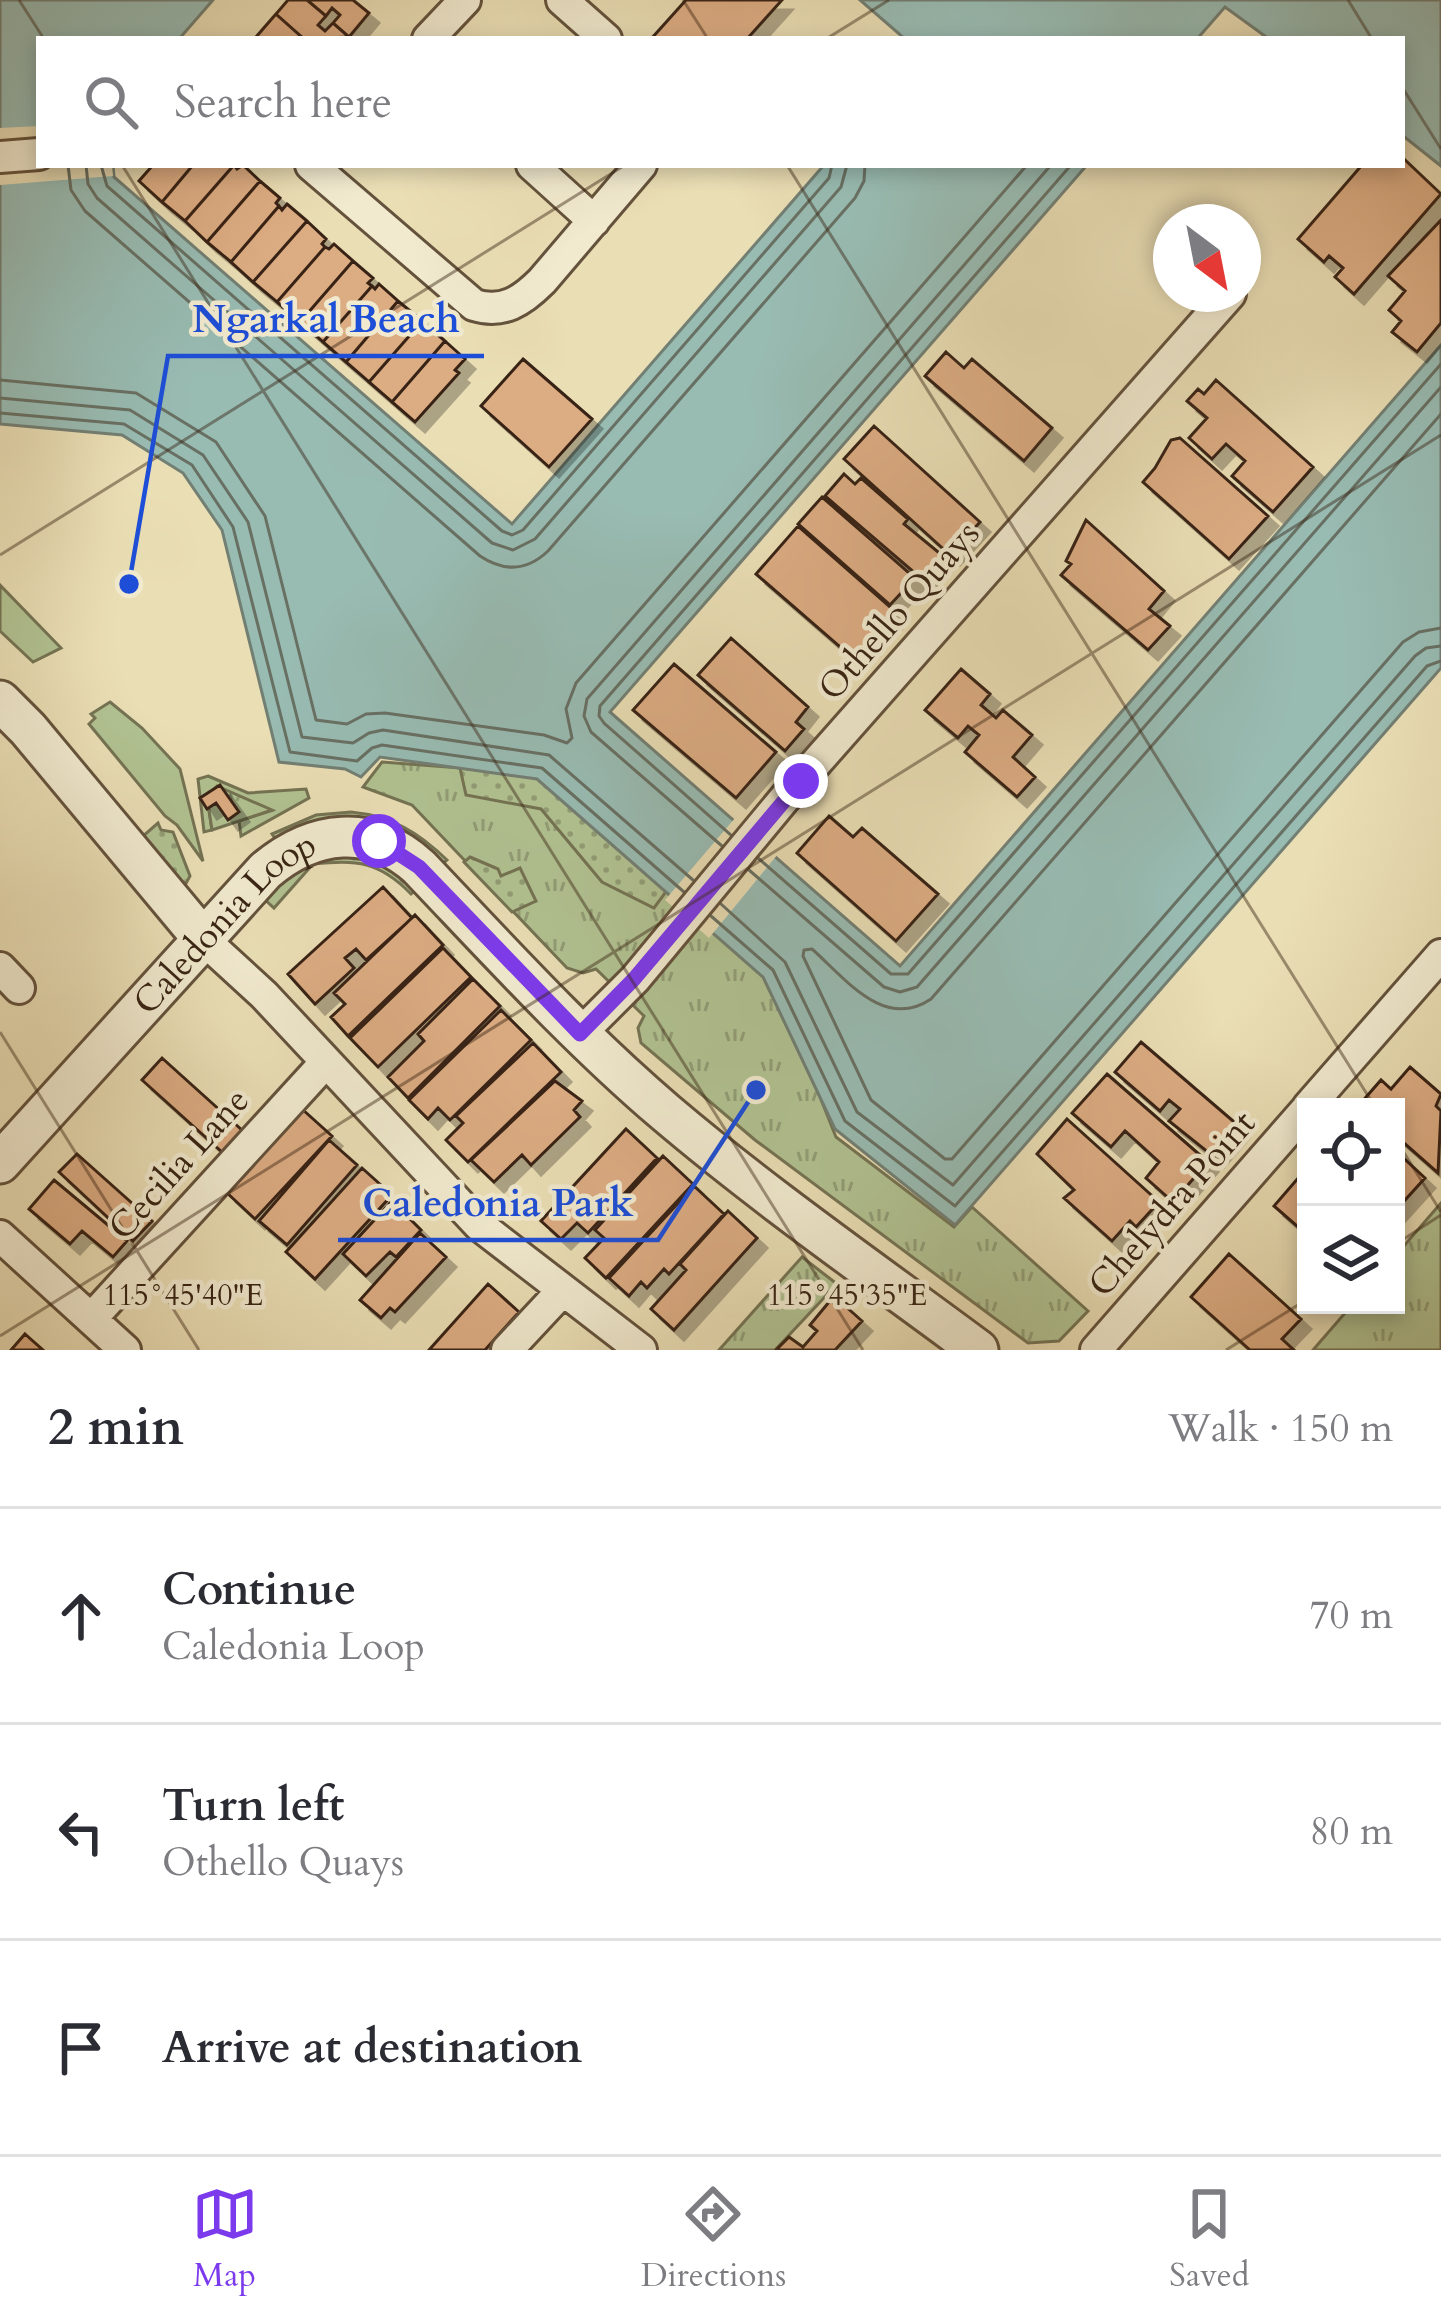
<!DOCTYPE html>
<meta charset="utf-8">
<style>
body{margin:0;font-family:Cardo,serif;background:#f7f7f7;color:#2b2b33}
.controls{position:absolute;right:36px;bottom:36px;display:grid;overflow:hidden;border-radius:0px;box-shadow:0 6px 18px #0003}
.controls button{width:108px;height:108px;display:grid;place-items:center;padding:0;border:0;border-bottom:3px solid #e1e1e2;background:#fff;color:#2b2b33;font:60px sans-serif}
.compass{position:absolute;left:1153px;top:204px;width:108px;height:108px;border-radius:50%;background:#fff;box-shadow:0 6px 18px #0003;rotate:148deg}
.stop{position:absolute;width:36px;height:36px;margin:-27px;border:9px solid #7c3aed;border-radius:50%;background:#fff}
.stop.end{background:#7c3aed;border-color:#fff;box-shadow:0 3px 12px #0008}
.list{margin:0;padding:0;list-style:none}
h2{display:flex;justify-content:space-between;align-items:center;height:156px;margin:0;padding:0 48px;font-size:51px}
h2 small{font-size:39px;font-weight:400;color:#7c7c81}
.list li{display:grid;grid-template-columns:78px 1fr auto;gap:36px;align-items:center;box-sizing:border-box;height:216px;padding:0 48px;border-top:3px solid #e1e1e2}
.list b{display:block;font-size:45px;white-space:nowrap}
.list p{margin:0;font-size:39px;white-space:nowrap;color:#7c7c81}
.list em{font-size:39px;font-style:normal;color:#7c7c81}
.icon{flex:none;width:66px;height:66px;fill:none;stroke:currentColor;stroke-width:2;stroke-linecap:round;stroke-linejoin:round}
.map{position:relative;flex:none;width:1441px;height:1350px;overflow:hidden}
.search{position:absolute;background:#fff;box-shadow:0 6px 18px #0003;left:36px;right:36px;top:36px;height:132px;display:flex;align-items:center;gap:30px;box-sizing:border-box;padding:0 42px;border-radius:0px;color:#7c7c81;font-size:45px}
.sheet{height:804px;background:#fff}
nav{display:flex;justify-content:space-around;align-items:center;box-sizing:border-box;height:168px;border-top:3px solid #e1e1e2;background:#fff;font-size:33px;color:#7c7c81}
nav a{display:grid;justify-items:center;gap:6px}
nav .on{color:#7c3aed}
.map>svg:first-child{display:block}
.grass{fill:#b1c292;stroke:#747353;stroke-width:3}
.park{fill:url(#park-tufts);stroke:#747353;stroke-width:3}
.garden{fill:url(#garden-dots);stroke:#747353;stroke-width:3}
.water{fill:#98bbb2;stroke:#727f73;stroke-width:3}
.pier{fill:#eadeb5}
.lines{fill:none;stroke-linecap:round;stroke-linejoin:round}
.shore{stroke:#687063;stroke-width:3}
.building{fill:#dcac83;stroke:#382414;stroke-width:3;filter:url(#shadow)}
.minor-casing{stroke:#64523c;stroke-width:36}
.tertiary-casing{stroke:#64523c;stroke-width:45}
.minor{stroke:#f1eacf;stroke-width:30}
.tertiary{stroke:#f1eacf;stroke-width:39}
.route{stroke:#7c3aed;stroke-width:15}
.ticks{fill:none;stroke:#382414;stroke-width:3;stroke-opacity:0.45}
.labels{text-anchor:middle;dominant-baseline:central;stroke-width:9;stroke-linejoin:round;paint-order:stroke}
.street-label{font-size:36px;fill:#382414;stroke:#f1eacf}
.ticks-label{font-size:30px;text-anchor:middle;fill:#382414;stroke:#f1eacf;stroke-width:9;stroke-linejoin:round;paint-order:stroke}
.leader{fill:none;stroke:#1d4ed8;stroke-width:4.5}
.callout-dot{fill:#1d4ed8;stroke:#f1eacf;stroke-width:4.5}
.callout-label{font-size:39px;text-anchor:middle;font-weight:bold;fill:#1d4ed8;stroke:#f1eacf;stroke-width:9;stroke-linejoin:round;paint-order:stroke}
</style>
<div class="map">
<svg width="1441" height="1350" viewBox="0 0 1441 1350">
<defs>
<pattern id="park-tufts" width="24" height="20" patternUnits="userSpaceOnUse" patternTransform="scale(3)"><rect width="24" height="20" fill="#b1c292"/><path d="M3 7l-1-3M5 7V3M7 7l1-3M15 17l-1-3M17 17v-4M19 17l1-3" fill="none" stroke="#919d76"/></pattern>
<pattern id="garden-dots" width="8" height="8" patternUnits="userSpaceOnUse" patternTransform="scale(3)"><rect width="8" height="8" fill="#b1c292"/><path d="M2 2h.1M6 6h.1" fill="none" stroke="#919d76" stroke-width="1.8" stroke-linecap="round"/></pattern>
<filter id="shadow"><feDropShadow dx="10" dy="10" stdDeviation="0" flood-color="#0004"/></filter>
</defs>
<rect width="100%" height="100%" fill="#eadeb5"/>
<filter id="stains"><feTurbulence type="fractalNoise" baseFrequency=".00167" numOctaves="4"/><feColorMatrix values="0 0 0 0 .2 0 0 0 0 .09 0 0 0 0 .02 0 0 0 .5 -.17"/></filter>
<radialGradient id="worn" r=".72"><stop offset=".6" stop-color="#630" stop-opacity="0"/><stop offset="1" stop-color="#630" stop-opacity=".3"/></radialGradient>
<path class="grass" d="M0,585L61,648L33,662L0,631Z
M110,702L142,728L180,769L203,861L177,825L165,816L89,724L95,718L91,714Z
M208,776L248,793L306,789L309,798L241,836L239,821L270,811L207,798L212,830L204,832L198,779Z"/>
<path class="park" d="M382,762L539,774L771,974L836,1137L954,1227L972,1207L1088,1311L1059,1341L1028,1343L755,1140L641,1043L638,1028L644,1016L596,969L583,973L567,968L412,805L363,787Z
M217,786L272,810L212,830L207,797Z
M1441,1203V1350H1313L1352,1305H1396V1255Z
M802,1257L837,1284L775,1350H719Z"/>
<path class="garden" d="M460,768L538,777L668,889L654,908L602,882L541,809L466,795Z
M351,812C392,816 418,832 447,860L439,867L278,843L272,834L316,815Z
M158,823L161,830L173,832L190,876L184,887L142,837Z
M367,852L419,887L411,894C379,861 357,860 313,864L274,908L261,896L304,860Z
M470,857L498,869L501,876L520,868L536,901L512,912L464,862Z"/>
<path class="water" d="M0,0H213L179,39H39V165H113L114,177L512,524L824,165H1087L610,712L900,966L1441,345V668L955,1225L835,1129L763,977L537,779L380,757L361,777L345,769L279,762L222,530L183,473L122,435L0,424Z
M860,0H1441V166L1402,135V39H1269L1225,7L1197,39H905Z"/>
<path class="pier" d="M39,126V165H112L113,176L0,185V128Z
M735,818L778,854L709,938L665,900Z"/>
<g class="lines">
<path class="shore" d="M68,165L71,190L85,211L480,556C504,572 527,571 548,551L855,198L864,181L865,165
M86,165L88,184L97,198L492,543L513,550L535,539L841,187L847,165
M101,165L107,186L502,531L512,535L523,530L829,178L832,165
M0,380L136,393L216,442L265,516L316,720L347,724L366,714L385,713L544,735L567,743L572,738L566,709L576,683L1027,165
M0,398L130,410L203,455L248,522L302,737L353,743L369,733L383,730L549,755L693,880
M0,413L124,424L192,465L233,527L290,752L357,761L372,748L382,745L542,768L684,892
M1441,414L931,999C884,1031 845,978 812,949L804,950L803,956L871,1100L945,1159H952L1403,642L1419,632L1441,628
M731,835L604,723L599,716L600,706L1071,165
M722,846L591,732L584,716L587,699L1051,165
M758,858L891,974H908L1441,364
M749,870L884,987L900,992L917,987L1441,387
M721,904L785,962L857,1112L953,1185L1415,656L1426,648L1441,646
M711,916L773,970L845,1121L955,1206L1427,666L1441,661"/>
</g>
<path class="building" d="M288,0H307L326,16L318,25L325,31L333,23L349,37L304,39L276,14Z
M307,0H353L369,13L349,37L333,23L340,15L332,8L326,16Z
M686,0H782L747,39H651Z
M276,14L304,39H259L256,37Z
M1402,157L1441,194L1354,294L1335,277L1343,268L1329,256L1324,262L1298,239L1362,165H1402Z
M153,165H193L162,202L139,181Z
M193,165H234L185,221L162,202Z
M234,165L237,169L243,165L260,181L207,242L185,221Z
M260,181L280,198L276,203L279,206L231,262L207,242Z
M287,204L307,221L253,282L231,262L279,206L282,210Z
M1441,220V323L1417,352L1392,332L1401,321L1389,310L1405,291L1388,276Z
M307,221L326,239L322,244L325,247L277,302L253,282Z
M334,244L353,261L300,322L277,302L325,247L329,249Z
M353,261L373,278L368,283L372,286L323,342L300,322Z
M379,284L398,301L346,362L323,342L372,286L375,289Z
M398,301L419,318L414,323L418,326L369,382L346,362Z
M425,324L445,341L392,402L369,382L418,326L421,329Z
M445,341L465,359L455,370L459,373L415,422L392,402Z
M946,352L964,368L972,359L1052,428L1024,461L925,376Z
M523,359L592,419L549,467L481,406Z
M1216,380L1313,467L1273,512L1232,476L1245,461L1226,444L1212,459L1189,438L1207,418L1187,401L1198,389L1204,394Z
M874,426L980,522L950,555L844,459Z
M1180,438L1268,516L1229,559L1143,482L1155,468L1171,440Z
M844,474L855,484L861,478L908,519L904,524L943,556L923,580L825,496Z
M822,497L915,578L890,605L798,524Z
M1086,520L1164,591L1149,609L1170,626L1148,650L1061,575L1071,564L1066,561Z
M798,526L897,613L855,660L756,574Z
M731,638L808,707L796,722L804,729L785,751L698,675Z
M674,664L776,752L736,798L633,710Z
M961,669L990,694L981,705L996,718L1003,710L1032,735L1013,757L1035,777L1017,797L965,752L979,735L968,726L958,738L925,710Z
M220,785L239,812L228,820L216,803L207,809L200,798Z
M829,816L853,837L862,828L938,894L896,941L797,853Z
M383,887L412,918L366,960L356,949L345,958L354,968L315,1004L288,974Z
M415,915L443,945L348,1036L331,1017L345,1004L334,993Z
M443,948L471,977L378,1067L350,1038Z
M473,979L500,1006L408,1098L388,1077L424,1041L418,1034Z
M501,1010L531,1040L450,1120L438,1108L428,1119L409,1100Z
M1141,1042L1240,1127L1214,1157L1169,1121L1180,1109L1169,1100L1160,1111L1115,1072Z
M533,1043L561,1072L468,1162L446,1140L463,1123L456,1116Z
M162,1058L243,1131L223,1153L142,1080Z
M1410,1067L1441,1094L1436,1106L1441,1111L1438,1173L1396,1136V1107L1360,1104L1381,1080L1391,1089Z
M1107,1074L1208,1162L1173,1202L1146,1178L1159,1162L1125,1131L1111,1147L1072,1113Z
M555,1081L582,1101L574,1110L580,1117L531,1165L522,1155L494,1182L471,1160Z
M302,1109L332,1136L255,1219L226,1192Z
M1067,1119L1159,1202L1136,1227L1130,1221L1112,1241L1064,1198L1074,1190L1037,1154Z
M626,1129L657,1158L588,1233L577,1223L561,1239L541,1221Z
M329,1140L357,1165L287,1245L259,1221Z
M1396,1151L1425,1178L1396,1210Z
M77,1154L152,1221L133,1241L59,1172Z
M663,1156L693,1184L606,1278L585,1258L604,1238L595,1230Z
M362,1168L392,1195L315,1279L286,1252Z
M1306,1169V1234L1274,1206Z
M54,1180L127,1241L113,1257L82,1231L70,1244L29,1209Z
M694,1186L724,1214L669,1274L664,1269L647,1288L641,1282L629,1296L609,1278Z
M392,1201L421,1230L396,1257L390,1252L366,1276L343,1254Z
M728,1211L757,1238L674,1330L651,1309L686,1270L680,1264Z
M420,1233L446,1257L395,1312L390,1308L381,1318L360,1300Z
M1229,1254L1301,1319L1282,1339L1294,1350H1250L1191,1297Z
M488,1284L519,1312L485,1350H429Z
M834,1296L862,1321L835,1350H776L789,1337L803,1347L817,1331L810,1325Z
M25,1334L43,1350H11Z"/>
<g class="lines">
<defs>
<path id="minor" d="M562,0L606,39
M428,39L465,0
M0,157L39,154
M311,165L474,305C503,314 522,301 542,281L641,165
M532,165L594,221
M204,940L264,995L479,1225L641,1350
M0,968L19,988
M580,1034L635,979L785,798L1230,294
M1308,1107L1441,955
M0,1236L125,1350
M91,1319L325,1063
M507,1350L563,1290
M1096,1350L1306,1110"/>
<g id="tertiary">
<path d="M0,701L28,729L204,940"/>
<path id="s1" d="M0,1163L265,871C313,830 371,823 419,867C499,951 577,1037 665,1112C765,1197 873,1272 978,1350"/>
</g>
</defs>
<use href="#minor" class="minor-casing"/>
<use href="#tertiary" class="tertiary-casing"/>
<use href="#minor" class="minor"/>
<use href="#tertiary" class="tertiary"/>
</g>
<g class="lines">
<path class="route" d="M379,841L419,867L580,1034L634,979L801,781"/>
</g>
<path class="ticks" d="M19,0L44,39M683,0L708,39M1348,0L1372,39M826,39L889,0M1402,87L1441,149M122,165L863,1350M787,165L1375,1107M0,555L625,165M0,1032L199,1350M1396,1140L1441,1212M1396,1244L1441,1215M0,1336L1441,435M1226,1350L1306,1300"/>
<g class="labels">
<g class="street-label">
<text transform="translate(899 611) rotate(-49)">Othello Quays</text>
<text stroke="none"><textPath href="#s1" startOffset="330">Caledonia Loop</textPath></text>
<text transform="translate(179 1164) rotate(-48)">Cecilia Lane</text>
<text transform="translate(1172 1204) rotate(-49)">Chelydra Point</text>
</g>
</g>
<g class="ticks-label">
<text x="183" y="1305">115°45'40"E</text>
<text x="847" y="1305">115°45'35"E</text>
</g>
<path class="leader" d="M129 584L168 356H484M756 1090L658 1240H338"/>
<g class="callout-dot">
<circle cx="129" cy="584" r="12"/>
<circle cx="756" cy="1090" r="12"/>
</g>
<g class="callout-label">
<text x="326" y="332">Ngarkal Beach</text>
<text x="498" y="1216">Caledonia Park</text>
</g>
<rect width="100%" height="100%" filter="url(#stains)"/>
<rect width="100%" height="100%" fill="url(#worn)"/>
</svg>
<div class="controls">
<button><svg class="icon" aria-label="locate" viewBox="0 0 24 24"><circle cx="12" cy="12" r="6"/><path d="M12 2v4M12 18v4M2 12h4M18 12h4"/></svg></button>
<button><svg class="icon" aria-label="layers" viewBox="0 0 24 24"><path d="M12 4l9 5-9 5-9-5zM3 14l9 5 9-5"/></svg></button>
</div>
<svg class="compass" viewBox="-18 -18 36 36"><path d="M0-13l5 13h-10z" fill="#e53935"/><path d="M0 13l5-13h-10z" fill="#7c7c81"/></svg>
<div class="stop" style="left:379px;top:841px"></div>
<div class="stop end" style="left:801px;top:781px"></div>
<div class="search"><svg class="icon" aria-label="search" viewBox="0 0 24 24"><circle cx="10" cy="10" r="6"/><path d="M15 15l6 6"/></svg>Search here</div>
</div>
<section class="sheet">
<h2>2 min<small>Walk · 150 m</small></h2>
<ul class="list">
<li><svg class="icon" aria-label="ahead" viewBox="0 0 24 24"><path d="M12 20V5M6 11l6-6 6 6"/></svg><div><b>Continue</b><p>Caledonia Loop</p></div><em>70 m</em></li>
<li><svg class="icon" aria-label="left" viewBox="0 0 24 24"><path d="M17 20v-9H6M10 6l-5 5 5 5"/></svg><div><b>Turn left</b><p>Othello Quays</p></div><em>80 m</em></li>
<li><svg class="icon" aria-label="arrive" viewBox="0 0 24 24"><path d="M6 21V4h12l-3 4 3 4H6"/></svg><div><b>Arrive at destination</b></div></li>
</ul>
</section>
<nav>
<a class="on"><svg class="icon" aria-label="map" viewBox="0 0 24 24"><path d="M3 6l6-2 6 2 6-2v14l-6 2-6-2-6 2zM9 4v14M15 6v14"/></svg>Map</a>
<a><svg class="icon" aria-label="directions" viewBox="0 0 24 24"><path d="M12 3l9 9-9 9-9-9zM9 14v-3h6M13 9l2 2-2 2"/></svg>Directions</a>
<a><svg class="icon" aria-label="saved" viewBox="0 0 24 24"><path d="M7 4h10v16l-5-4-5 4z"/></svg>Saved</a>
</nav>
